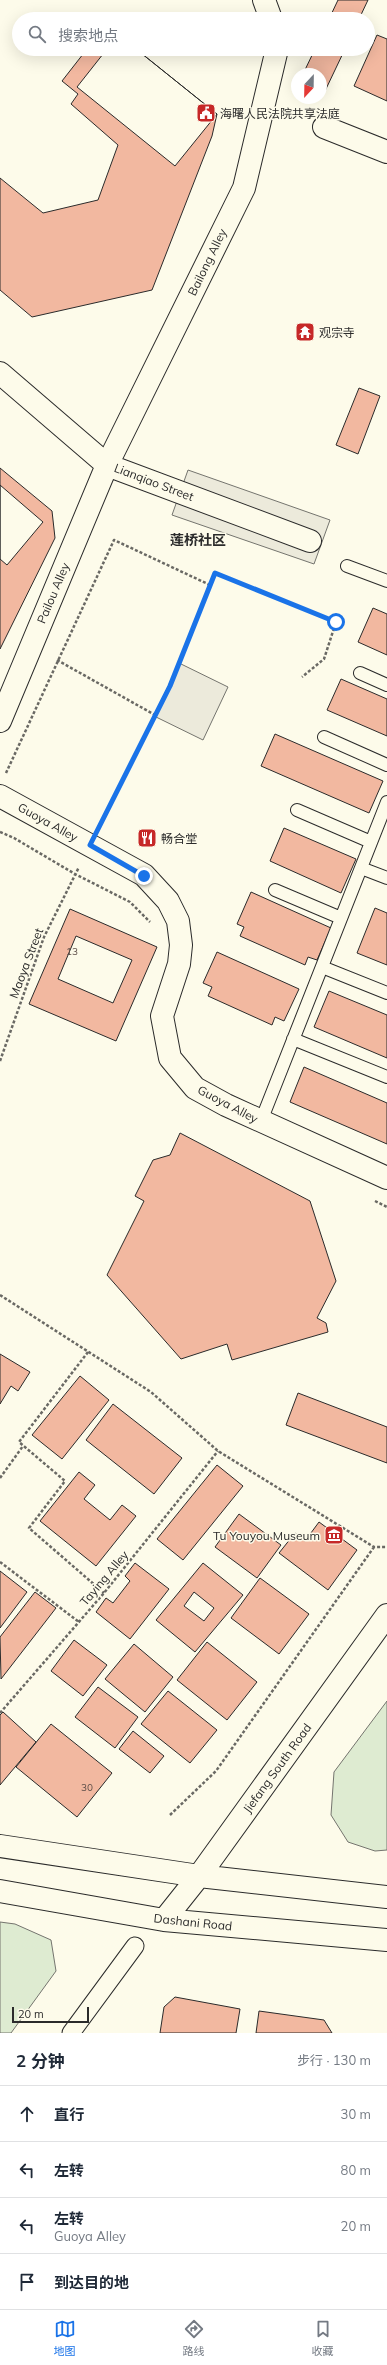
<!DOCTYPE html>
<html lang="zh">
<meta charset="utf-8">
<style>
body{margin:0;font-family:Mulish,"Noto Sans SC",sans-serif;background:#f2f2f3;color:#1f2937}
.compass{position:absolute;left:291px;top:68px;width:36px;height:36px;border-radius:50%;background:#fff;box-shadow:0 4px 16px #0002;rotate:202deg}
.scale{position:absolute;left:12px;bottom:10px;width:77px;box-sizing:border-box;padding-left:4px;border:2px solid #2b2b2b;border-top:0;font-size:11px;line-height:14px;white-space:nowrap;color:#2b2b2b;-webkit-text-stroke:3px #fdfbea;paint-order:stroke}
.stop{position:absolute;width:12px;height:12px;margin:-9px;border:3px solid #1a73e8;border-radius:50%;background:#fff}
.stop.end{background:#1a73e8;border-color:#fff;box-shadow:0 1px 4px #0008}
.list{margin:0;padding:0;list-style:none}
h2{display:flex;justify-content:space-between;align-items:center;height:52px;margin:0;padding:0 16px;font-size:17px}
h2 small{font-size:13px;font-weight:400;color:#747a83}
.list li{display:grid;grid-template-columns:26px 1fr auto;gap:12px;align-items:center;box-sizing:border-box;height:56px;padding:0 16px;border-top:1px solid #e0e1e3}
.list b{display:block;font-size:15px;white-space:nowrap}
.list p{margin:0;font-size:13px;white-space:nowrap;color:#747a83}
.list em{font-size:13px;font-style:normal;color:#747a83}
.icon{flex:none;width:22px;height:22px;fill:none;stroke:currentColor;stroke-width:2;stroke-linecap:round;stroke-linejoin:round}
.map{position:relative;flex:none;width:387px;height:2033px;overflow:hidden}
.search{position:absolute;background:#fff;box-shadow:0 4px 16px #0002;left:12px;right:12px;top:12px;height:44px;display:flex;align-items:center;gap:10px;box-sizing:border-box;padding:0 14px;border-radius:22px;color:#747a83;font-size:15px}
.sheet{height:276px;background:#fff}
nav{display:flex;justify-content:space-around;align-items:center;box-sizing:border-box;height:56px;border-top:1px solid #e0e1e3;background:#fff;font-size:11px;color:#747a83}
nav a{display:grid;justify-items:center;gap:2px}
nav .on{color:#1a73e8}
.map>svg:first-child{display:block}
.green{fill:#deebd1;stroke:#74746e}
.parking{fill:#eceadb;stroke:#74746e}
.building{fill:#f2b8a0;stroke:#2b2b2b;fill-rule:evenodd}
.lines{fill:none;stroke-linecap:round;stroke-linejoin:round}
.service-casing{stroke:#2b2b2b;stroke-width:14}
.pedestrian-casing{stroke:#2b2b2b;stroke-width:19}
.minor-casing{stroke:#2b2b2b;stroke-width:24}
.secondary-casing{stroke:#2b2b2b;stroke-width:24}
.path{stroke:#6a6964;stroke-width:2.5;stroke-dasharray:3 2;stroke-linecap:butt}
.service{stroke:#fdfbea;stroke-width:12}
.pedestrian{stroke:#fdfbea;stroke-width:17}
.minor{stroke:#fdfbea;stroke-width:22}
.secondary{stroke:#fdfbea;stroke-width:22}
.route{stroke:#1a73e8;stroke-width:5}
.labels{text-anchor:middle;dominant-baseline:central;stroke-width:3;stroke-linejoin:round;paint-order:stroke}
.number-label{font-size:10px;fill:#5d4e48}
.poi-label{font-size:12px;fill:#2b2b2b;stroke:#fdfbea;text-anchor:start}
.street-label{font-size:12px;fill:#2b2b2b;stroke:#fdfbea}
.quarter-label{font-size:14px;font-weight:bold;fill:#2b2b2b;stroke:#fdfbea}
</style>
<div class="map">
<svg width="387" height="2033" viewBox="0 0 387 2033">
<rect width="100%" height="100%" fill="#fdfbea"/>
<path class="green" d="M387,1701V1850L375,1851L348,1842L331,1815L334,1772Z
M0,1922L15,1924L51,1940L56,1971L11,2033H0Z"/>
<path class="parking" d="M188,470L330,520L314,564L172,515Z
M179,663L228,687L203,740L154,716Z"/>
<path class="building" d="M338,0H368L359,19H329Z
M377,35L387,39V101L354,86Z
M87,49H136L217,114L212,136L152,290L32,317L0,290V178L43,213L98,200L118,145L71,104L78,94L62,81Z
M107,49H136L217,114L175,166L77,87Z
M315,49H345L325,91L321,89V74H303Z
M359,388L380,396L358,454L336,445Z
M0,468L52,511L55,538L0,649Z
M0,485L43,522L7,565L0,559Z
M373,608L387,614V655L358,642Z
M341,679L387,699V736L327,710Z
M275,734L383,781L369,813L261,766Z
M284,828L356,859L341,893L270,861Z
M251,892L331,928L317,960L308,957L305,965L240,936L244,927L237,924Z
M375,908L387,913V965L357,953Z
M70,909L157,947L116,1041L29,1004ZM76,936L132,960L113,1003L58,979Z
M217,952L299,989L284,1021L275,1017L272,1025L208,996L212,987L203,983Z
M329,991L387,1015V1058L314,1027Z
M304,1067L387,1103V1144L290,1102Z
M180,1133L310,1201L336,1281L317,1318L326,1323L328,1332L232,1360L227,1344L181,1359L107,1275L144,1201L135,1196L153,1160L170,1155Z
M0,1354L30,1372L18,1391L11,1386L0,1404Z
M80,1376L109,1400L62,1459L32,1435Z
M298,1393L387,1427V1463L286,1425Z
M113,1404L182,1458L154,1494L86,1440Z
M217,1465L243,1486L183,1560L157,1539Z
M79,1472L95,1485L84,1499L110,1520L122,1505L136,1516L96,1566L40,1521Z
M239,1514L281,1545L257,1578L215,1547Z
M319,1522L357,1550L328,1590L279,1553L295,1533L305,1541Z
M135,1563L169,1589L130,1639L96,1612L106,1598L113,1603L130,1581L125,1576Z
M203,1563L243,1595L195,1652L156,1620ZM194,1592L214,1608L204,1621L184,1606Z
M0,1571L27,1592L0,1628Z
M260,1578L309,1614L279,1654L231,1618Z
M35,1592L56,1608L1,1679L0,1637Z
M74,1640L107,1665L83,1696L51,1671Z
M207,1642L257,1682L227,1720L177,1680Z
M134,1644L173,1677L145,1712L105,1679Z
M98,1687L138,1717L115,1748L75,1717Z
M168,1691L217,1730L190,1763L141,1724Z
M3,1712L36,1742L0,1785V1715Z
M51,1724L112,1773L77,1817L16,1767Z
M133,1731L164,1756L150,1773L119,1749Z
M175,1997L240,2009L236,2033H160L164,2007Z
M259,2011L324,2020L332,2033H256Z"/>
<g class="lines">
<defs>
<path id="service" d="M347,566L387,581
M360,673L387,685
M324,737L387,765
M297,810L371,842
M361,868L387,878
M275,890L341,918
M322,967L387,993
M293,1039L387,1077
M261,1121L387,802"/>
<path id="pedestrian" d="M71,2033L135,1946"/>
<path id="minor" d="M264,0L271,19
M324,127L387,152
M0,373L107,465L310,541
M0,721L107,465L244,188L277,49
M0,796L144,875L168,901L178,921L181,945L179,964L162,1016L170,1058L195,1088L226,1105L387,1178"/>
<path id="secondary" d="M0,1846L199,1876L387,1897
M0,1891L164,1920L387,1940
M164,1920L199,1876L387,1615"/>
</defs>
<use href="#service" class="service-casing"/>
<use href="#pedestrian" class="pedestrian-casing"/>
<use href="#minor" class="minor-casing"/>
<use href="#secondary" class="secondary-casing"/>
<path class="path" d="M210,585L215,573L336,622L324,659L302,677
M57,660L155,715
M6,773L114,540L210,585L170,686L101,823
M0,832L14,838L75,874L130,902L150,922
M0,1061L44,937L79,867
M375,1201L387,1207
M0,1295L151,1392L218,1451L374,1547H387
M88,1352L19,1442L65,1481L29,1528L104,1593
M0,1478L23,1446
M0,1562L79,1622
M0,1713L104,1593L218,1451
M170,1815L216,1771L374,1547"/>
<use href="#service" class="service"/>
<use href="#pedestrian" class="pedestrian"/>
<use href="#minor" class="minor"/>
<use href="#secondary" class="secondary"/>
</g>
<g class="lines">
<path class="route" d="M144,876L90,845L170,686L215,573L336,622"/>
</g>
<defs>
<symbol id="civic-square" viewBox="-11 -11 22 22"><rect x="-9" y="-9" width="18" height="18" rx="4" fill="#c62828" stroke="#fdfbea"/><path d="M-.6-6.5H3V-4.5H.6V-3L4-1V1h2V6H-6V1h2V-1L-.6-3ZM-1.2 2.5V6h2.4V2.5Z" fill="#fff"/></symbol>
<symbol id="temple-square" viewBox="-11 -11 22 22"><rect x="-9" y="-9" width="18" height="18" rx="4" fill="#c62828" stroke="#fdfbea"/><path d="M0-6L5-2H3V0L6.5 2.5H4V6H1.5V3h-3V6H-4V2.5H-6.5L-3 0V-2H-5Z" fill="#fff"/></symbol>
<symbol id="restaurant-square" viewBox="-11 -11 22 22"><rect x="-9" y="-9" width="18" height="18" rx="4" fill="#c62828" stroke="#fdfbea"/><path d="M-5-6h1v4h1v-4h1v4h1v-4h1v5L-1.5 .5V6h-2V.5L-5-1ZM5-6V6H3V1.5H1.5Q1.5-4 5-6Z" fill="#fff"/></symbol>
<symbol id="museum-square" viewBox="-11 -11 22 22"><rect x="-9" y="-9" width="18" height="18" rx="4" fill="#c62828" stroke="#fdfbea"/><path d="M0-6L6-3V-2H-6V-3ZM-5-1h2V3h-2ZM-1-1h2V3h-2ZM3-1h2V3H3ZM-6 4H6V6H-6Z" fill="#fff"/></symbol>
</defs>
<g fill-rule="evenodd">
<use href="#civic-square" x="195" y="102" width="22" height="22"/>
<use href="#temple-square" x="294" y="321" width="22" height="22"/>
<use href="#restaurant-square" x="136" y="827" width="22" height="22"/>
<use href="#museum-square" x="323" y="1524" width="22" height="22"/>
</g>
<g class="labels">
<g class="number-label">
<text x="72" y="951">13</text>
<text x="87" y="1787">30</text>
</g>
<g class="poi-label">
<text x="220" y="113">海曙人民法院共享法庭</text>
<text x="319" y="332">观宗寺</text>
<text x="161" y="838">畅合堂</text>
<text x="320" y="1535" text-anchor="end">Tu Youyou Museum</text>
</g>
<g class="street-label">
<text transform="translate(207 262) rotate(-64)">Bailong Alley</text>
<text transform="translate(154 482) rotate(21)">Lianqiao Street</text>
<text transform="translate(53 593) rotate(-67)">Pailou Alley</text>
<text transform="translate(48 822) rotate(29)">Guoya Alley</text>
<text transform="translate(26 963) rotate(-69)">Maoya Street</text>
<text transform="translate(228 1104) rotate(28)">Guoya Alley</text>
<text transform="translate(104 1578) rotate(-50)">Taying Alley</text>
<text transform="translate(277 1768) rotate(-54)">Jiefang South Road</text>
<text transform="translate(193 1922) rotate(6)">Dashani Road</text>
</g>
<g class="quarter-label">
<text x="198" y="540">莲桥社区</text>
</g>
</g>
</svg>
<svg class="compass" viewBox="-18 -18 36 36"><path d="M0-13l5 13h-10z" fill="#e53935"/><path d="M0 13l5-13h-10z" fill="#747a83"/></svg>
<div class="scale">20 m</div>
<div class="stop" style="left:336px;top:622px"></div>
<div class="stop end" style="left:144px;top:876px"></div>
<div class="search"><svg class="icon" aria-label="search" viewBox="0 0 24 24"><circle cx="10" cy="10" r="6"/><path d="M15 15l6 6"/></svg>搜索地点</div>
</div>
<section class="sheet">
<h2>2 分钟<small>步行 · 130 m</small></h2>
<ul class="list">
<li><svg class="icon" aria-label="ahead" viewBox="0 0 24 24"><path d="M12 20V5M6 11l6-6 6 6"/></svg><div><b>直行</b></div><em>30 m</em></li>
<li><svg class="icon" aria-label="left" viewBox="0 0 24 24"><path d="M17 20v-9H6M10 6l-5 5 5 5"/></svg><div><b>左转</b></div><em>80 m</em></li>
<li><svg class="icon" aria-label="left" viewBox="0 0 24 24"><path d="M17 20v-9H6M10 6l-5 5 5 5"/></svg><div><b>左转</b><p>Guoya Alley</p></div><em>20 m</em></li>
<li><svg class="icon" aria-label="arrive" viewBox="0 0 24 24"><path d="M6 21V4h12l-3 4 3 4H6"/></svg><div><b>到达目的地</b></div></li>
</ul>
</section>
<nav>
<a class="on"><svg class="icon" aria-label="map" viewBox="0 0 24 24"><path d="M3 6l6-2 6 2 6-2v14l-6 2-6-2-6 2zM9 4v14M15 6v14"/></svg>地图</a>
<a><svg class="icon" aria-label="directions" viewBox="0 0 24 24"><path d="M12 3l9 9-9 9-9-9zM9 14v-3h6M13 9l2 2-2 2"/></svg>路线</a>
<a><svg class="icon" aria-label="saved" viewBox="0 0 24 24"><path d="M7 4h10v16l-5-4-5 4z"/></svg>收藏</a>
</nav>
